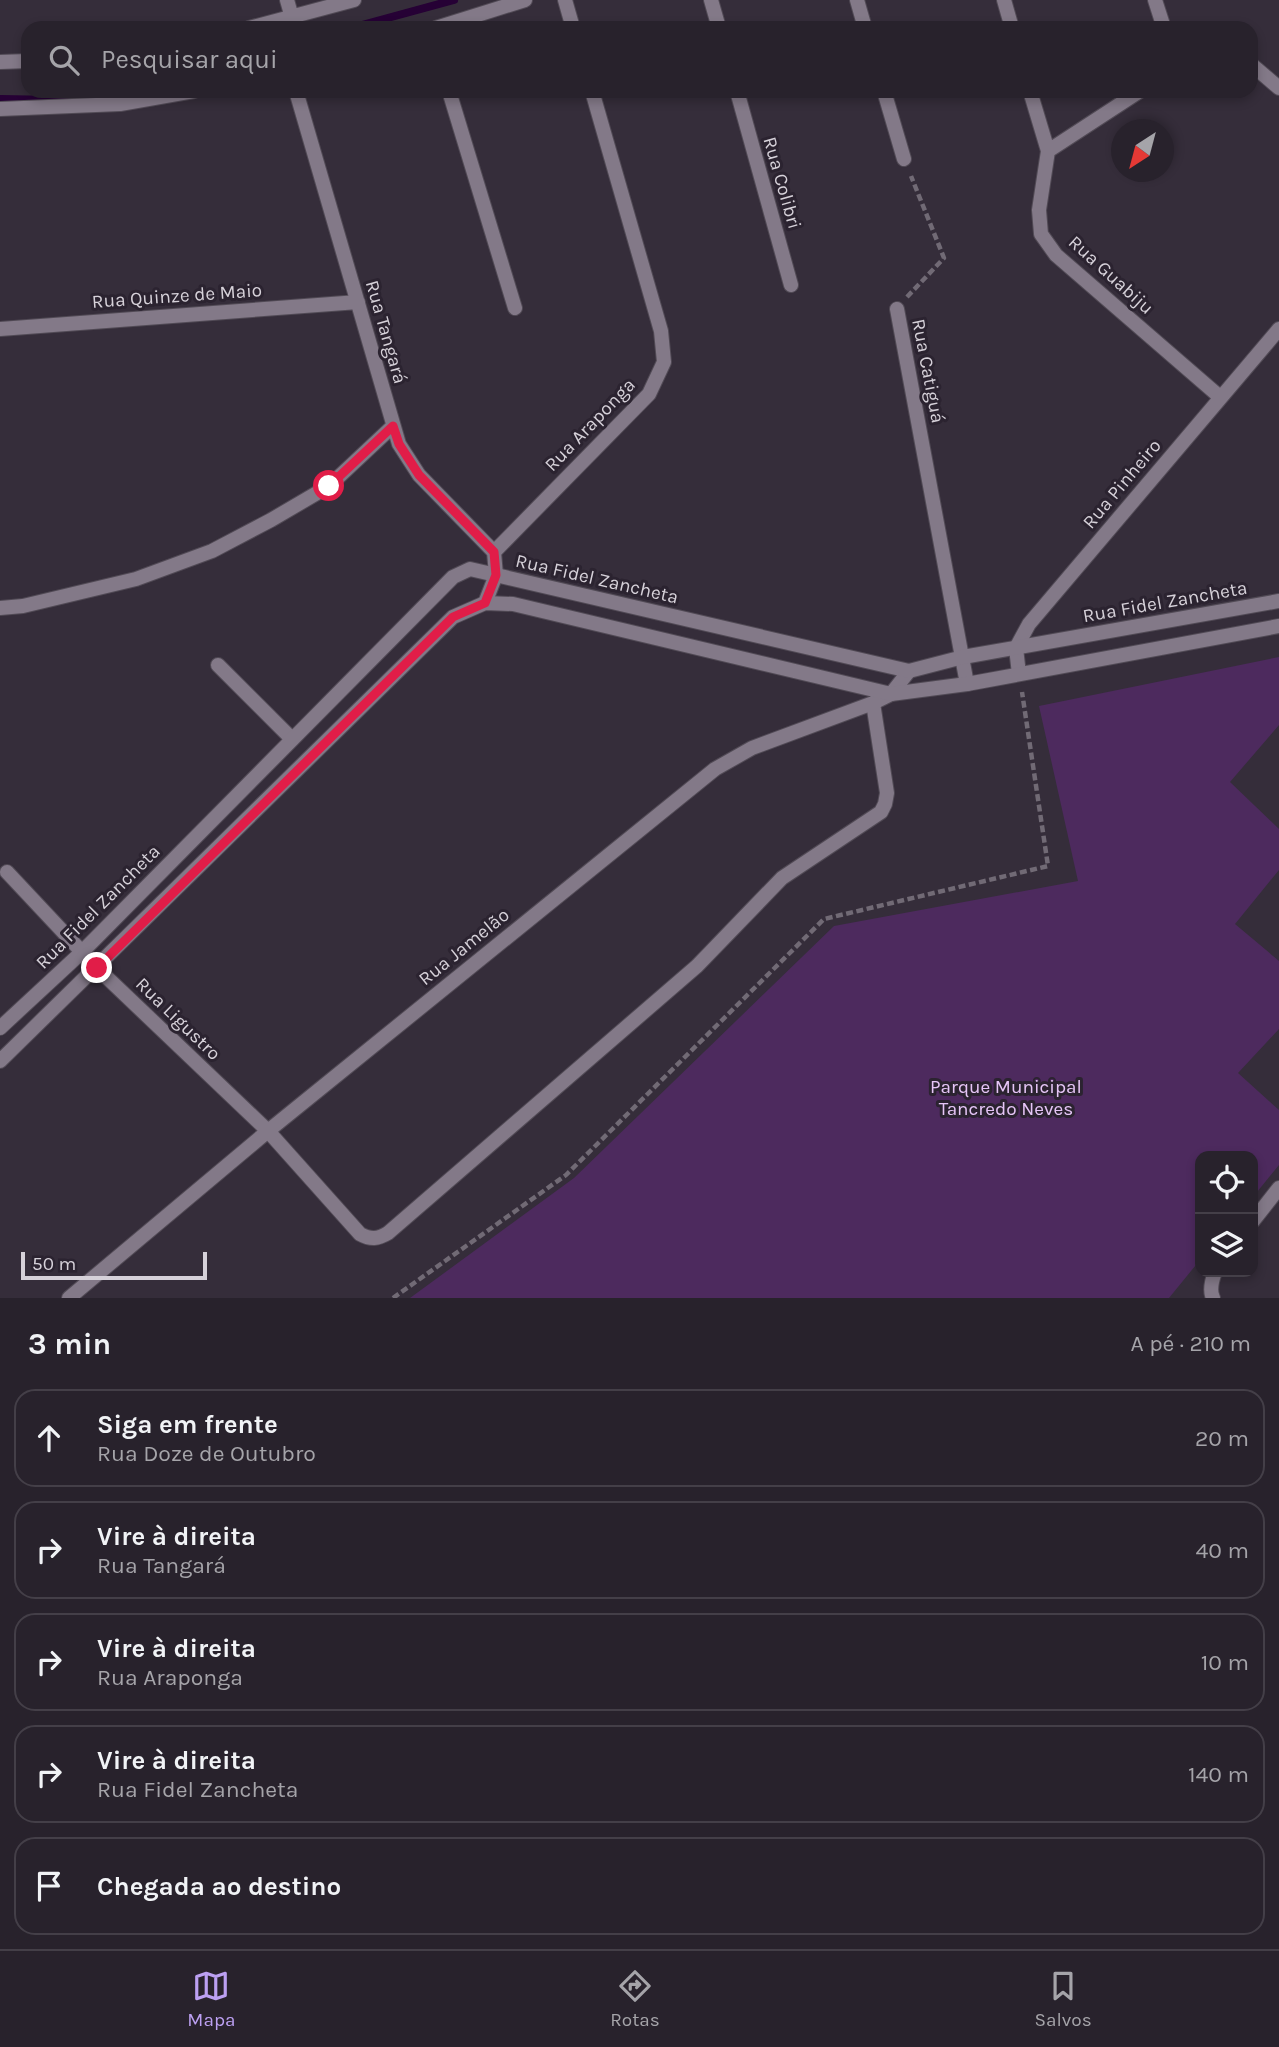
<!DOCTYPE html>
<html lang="pt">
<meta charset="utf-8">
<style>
body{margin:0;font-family:Karla,sans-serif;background:#302a34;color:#f1f3f6}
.controls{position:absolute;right:21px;bottom:21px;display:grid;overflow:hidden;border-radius:14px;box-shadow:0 4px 10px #0003}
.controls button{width:63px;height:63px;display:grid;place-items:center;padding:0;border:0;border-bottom:2px solid #443f48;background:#28222c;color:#f1f3f6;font:35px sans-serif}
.compass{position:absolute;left:1111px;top:119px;width:63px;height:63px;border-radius:50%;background:#28222c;box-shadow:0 4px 10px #0003;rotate:216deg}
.scale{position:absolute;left:21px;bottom:18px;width:186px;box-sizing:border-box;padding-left:7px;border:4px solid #d6d1d9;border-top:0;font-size:19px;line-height:24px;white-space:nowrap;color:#d6d1d9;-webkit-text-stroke:5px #2b2330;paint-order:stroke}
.stop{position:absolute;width:21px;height:21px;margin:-16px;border:5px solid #e11d48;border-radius:50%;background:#fff}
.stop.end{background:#e11d48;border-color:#fff;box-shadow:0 2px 7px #0008}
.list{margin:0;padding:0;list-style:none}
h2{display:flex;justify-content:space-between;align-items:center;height:91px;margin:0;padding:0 28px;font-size:30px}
h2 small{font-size:23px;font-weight:400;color:#a5a4a9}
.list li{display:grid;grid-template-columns:46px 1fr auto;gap:21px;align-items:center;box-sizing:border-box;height:98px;margin:0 14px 14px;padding:0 14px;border:2px solid #443f48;border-radius:21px}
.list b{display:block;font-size:26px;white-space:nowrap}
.list p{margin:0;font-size:23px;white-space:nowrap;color:#a5a4a9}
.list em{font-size:23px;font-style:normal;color:#a5a4a9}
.icon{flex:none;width:38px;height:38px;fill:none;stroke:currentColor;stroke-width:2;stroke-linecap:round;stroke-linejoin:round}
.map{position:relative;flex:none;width:1279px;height:1298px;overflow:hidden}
.search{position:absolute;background:#28222c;box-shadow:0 4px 10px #0003;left:21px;right:21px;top:21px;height:77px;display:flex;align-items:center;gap:18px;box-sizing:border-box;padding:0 24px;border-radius:21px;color:#a5a4a9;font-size:26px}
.sheet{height:651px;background:#28222c}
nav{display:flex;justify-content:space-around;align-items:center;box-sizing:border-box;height:98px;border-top:2px solid #443f48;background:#28222c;font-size:19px;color:#a5a4a9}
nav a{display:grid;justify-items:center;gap:4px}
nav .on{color:#bca0f2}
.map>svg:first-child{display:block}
.green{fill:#4d2a5e}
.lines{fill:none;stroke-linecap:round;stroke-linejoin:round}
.stream{stroke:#260135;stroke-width:8}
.service-casing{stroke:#514a55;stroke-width:16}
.minor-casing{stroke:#514a55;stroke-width:16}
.tertiary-casing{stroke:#514a55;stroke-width:16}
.path{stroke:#716a75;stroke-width:4.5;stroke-dasharray:7 3.5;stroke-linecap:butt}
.service{stroke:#837988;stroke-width:14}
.minor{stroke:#837988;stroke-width:14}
.tertiary{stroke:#837988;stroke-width:14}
.route{stroke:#e11d48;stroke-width:9}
.labels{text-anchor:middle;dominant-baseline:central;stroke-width:6;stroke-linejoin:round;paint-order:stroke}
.street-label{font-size:19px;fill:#d6d1d9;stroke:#2b2330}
.park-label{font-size:19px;fill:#e6c5f7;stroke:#2b2330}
</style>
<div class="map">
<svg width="1279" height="1298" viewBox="0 0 1279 1298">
<rect width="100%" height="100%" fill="#352d3a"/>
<path class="green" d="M1279,657V725L1230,782L1279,829V870L1235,924L1279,961V1029L1238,1073L1279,1110V1165L1253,1197V1156H1200V1260L1169,1298H410L574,1178L834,926L1078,881L1039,706Z"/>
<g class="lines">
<path class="stream" d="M351,28L454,0
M0,99L56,100L92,91"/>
<defs>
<path id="service" d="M449,91L515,308
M218,665L292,739"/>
<path id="minor" d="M287,0L295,28
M565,0L573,28
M711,0L719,28
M857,0L865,28
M1004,0L1012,28
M1155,0L1164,28
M249,28L354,0
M436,28L525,0
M0,62L28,61
M1251,64L1279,88
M296,91L399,444L419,475L494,552
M737,91L791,285
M884,91L904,159
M1030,91L1048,151L1039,210L1041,234L1056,255L1220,397
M0,109L120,104L194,91
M1048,151L1140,91
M897,309L967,684
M0,329L358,302
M485,603L496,575L494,552L649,394L664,362L661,331L592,91
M0,608L23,606L136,579L212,551L271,520L329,486L393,426
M1019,674L1016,648L1029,624L1279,329
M7,872L97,968L268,1131L360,1234C371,1240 378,1239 388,1233L697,966L782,878L881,812L885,804L887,793L873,703
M1253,1221L1279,1188
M69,1298L268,1131L715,769L752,748L873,703L891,694L909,671
M1213,1298C1209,1290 1212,1280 1215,1272"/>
<path id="tertiary" d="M0,1028L82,952L453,577L470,569L909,671L963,657L1279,601
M0,1061L453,617L485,603L513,604L891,694L967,684L1279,626"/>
</defs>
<use href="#service" class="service-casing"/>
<use href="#minor" class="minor-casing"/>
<use href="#tertiary" class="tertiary-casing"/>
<path class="path" d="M907,297L944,258L911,176
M393,1298L566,1175L824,919L1048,866L1022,692"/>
<use href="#service" class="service"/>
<use href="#minor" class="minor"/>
<use href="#tertiary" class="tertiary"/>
</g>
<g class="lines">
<path class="route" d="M97,968L453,617L485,603L496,575L494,552L419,475L399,444L393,426L329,486"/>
</g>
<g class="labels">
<g class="street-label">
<text transform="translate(782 183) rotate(74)">Rua Colibri</text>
<text transform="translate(1111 275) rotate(42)">Rua Guabiju</text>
<text transform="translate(177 296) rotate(-4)">Rua Quinze de Maio</text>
<text transform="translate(386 332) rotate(74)">Rua Tangará</text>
<text transform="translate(928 371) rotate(79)">Rua Catiguá</text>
<text transform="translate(590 425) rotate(-46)">Rua Araponga</text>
<text transform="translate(1122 484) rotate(-50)">Rua Pinheiro</text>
<text transform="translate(597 579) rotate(13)">Rua Fidel Zancheta</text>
<text transform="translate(1165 602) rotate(-10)">Rua Fidel Zancheta</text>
<text transform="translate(98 907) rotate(-45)">Rua Fidel Zancheta</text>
<text transform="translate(464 947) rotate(-39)">Rua Jamelão</text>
<text transform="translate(178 1019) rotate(44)">Rua Ligustro</text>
</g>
<g class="park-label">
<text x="1006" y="1087">Parque Municipal<tspan x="1006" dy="22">Tancredo Neves</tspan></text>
</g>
</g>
</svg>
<div class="controls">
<button><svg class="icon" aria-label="locate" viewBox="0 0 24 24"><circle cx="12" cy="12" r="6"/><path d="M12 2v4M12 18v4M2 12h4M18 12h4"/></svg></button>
<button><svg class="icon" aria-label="layers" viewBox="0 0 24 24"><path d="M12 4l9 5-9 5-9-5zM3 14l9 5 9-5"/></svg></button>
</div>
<svg class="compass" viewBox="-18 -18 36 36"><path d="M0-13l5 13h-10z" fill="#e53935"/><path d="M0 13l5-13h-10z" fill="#a5a4a9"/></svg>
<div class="scale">50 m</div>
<div class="stop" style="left:329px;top:486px"></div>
<div class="stop end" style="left:97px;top:968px"></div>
<div class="search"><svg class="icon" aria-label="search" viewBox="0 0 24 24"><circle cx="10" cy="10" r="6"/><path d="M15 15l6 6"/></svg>Pesquisar aqui</div>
</div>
<section class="sheet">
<h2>3 min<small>A pé · 210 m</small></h2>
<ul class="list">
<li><svg class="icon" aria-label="ahead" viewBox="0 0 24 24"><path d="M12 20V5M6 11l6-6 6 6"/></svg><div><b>Siga em frente</b><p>Rua Doze de Outubro</p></div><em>20 m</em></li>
<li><svg class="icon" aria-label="right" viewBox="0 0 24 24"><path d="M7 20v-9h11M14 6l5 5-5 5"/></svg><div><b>Vire à direita</b><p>Rua Tangará</p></div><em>40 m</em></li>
<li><svg class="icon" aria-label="right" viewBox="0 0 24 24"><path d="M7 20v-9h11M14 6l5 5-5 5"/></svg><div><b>Vire à direita</b><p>Rua Araponga</p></div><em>10 m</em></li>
<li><svg class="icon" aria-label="right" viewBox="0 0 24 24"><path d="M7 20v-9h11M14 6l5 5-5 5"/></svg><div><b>Vire à direita</b><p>Rua Fidel Zancheta</p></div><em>140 m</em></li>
<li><svg class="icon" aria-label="arrive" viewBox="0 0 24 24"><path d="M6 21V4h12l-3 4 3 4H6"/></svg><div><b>Chegada ao destino</b></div></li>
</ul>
</section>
<nav>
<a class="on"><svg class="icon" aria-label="map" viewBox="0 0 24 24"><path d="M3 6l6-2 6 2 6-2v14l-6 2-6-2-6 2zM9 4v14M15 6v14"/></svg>Mapa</a>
<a><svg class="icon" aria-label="directions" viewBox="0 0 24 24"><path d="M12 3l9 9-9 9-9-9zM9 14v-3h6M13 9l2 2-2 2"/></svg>Rotas</a>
<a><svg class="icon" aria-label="saved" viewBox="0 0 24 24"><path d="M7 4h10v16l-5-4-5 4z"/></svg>Salvos</a>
</nav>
